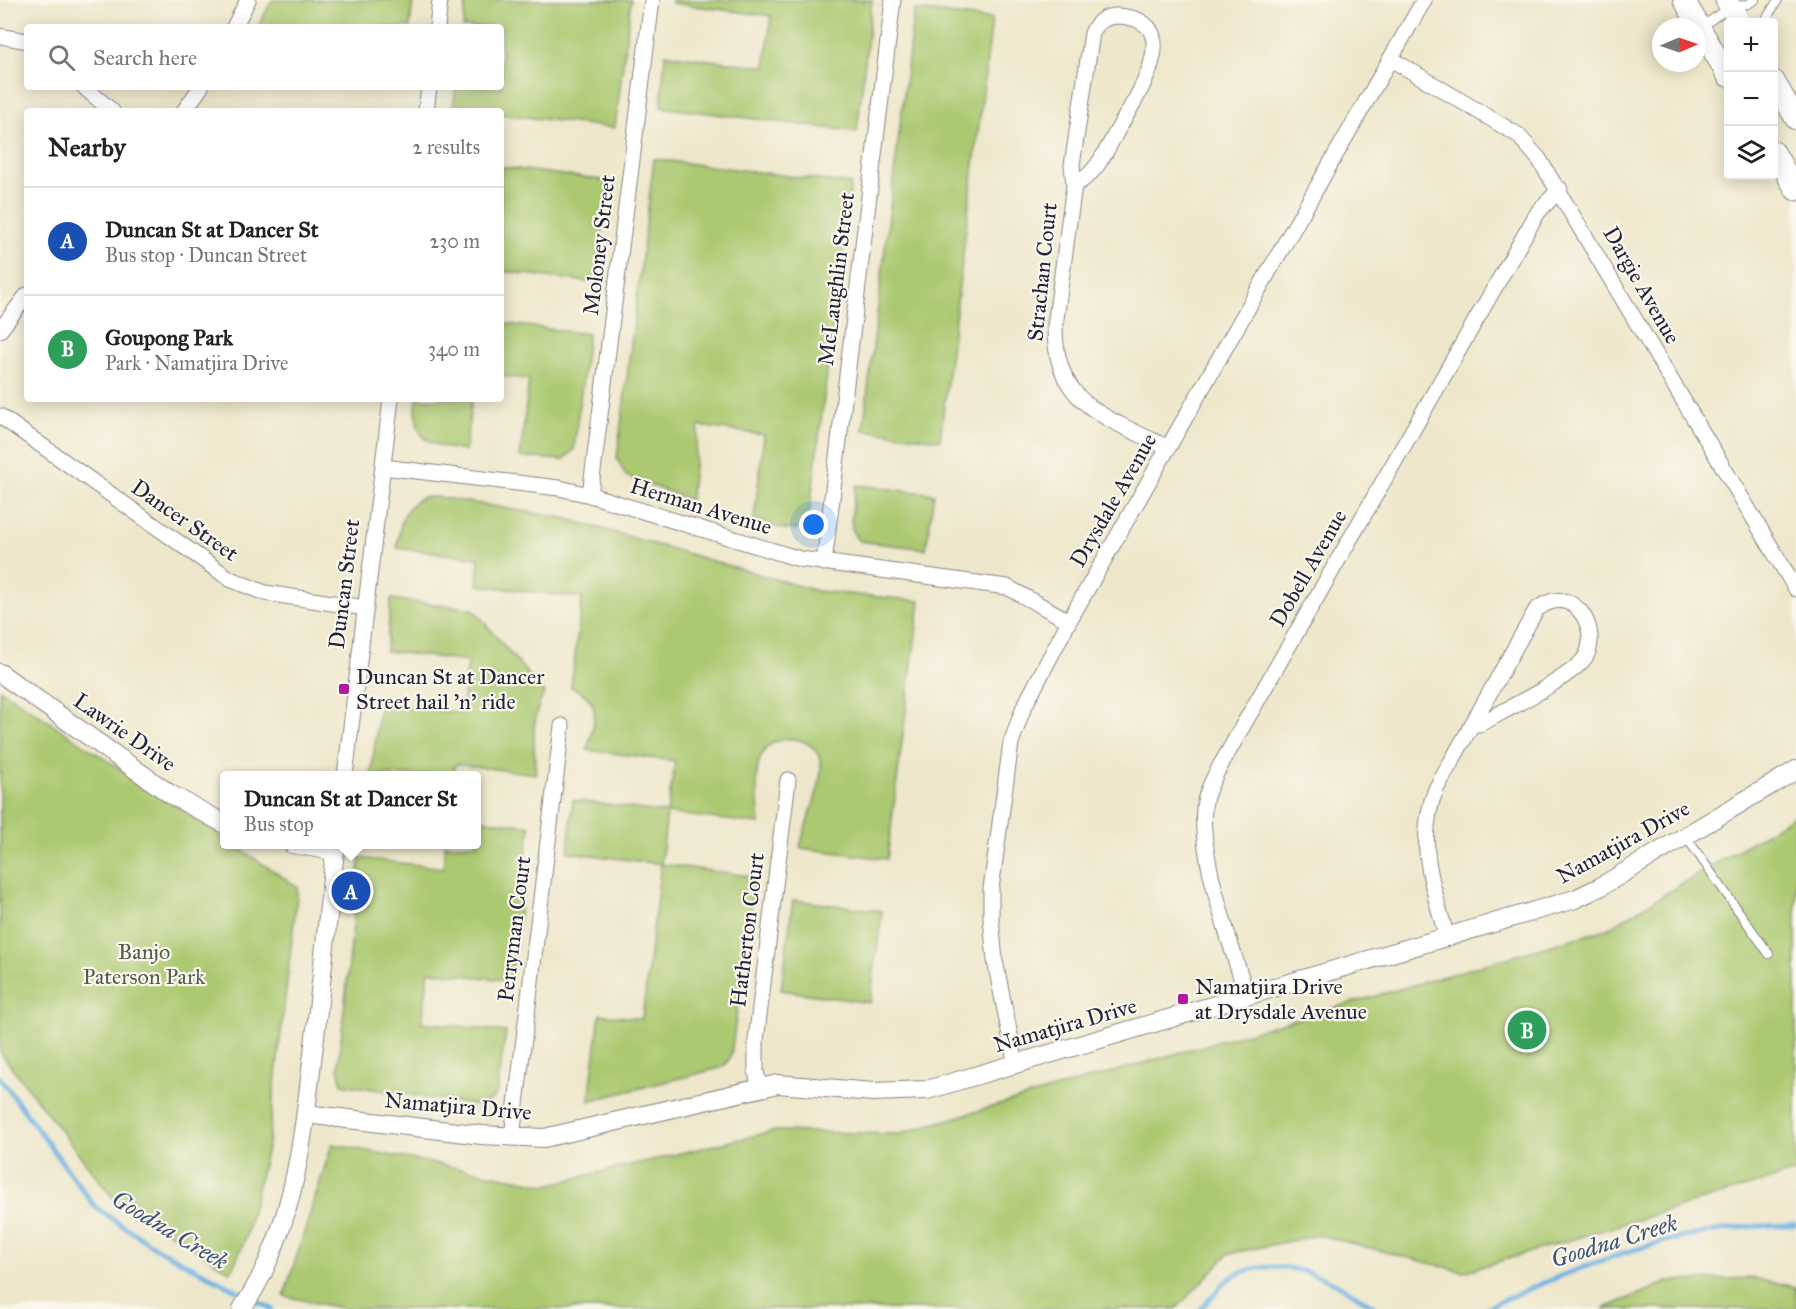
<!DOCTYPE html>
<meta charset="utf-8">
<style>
body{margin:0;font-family:"IM FELL Great Primer",serif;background:#f6f6f6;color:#222}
.controls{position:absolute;right:18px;top:18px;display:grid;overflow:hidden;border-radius:6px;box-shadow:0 3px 15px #0003}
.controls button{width:54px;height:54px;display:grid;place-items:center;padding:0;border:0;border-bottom:2px solid #e0e0e0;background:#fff;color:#222;font:30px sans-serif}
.compass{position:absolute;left:1652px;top:18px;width:54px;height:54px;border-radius:50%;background:#fff;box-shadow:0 3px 15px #0003;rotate:88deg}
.you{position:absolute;left:814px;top:525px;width:21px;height:21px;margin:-15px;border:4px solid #fff;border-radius:50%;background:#1a73e8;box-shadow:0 0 0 9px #1a73e833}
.badge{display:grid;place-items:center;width:39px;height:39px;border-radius:50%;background:#b5179e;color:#fff;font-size:20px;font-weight:700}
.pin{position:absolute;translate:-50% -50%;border:3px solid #fff;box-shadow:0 2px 6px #0006}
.popup{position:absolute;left:220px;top:771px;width:261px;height:78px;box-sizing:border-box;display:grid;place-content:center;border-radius:6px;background:#fff;filter:drop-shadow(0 2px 4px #0005);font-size:20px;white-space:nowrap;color:#767676}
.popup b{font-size:22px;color:#222}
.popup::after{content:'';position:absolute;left:50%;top:100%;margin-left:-12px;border:12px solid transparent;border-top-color:#fff}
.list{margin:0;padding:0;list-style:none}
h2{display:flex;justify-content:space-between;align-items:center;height:78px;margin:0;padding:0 24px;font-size:26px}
h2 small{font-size:20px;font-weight:400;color:#767676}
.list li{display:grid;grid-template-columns:39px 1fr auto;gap:18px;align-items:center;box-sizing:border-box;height:108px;padding:0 24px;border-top:2px solid #e0e0e0}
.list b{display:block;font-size:22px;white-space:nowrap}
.list p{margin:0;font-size:20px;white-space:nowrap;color:#767676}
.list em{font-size:20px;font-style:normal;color:#767676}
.icon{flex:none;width:33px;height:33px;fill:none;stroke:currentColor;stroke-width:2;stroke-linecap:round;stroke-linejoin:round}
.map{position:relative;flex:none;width:1796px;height:1309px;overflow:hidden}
.search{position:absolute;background:#fff;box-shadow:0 3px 15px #0003;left:24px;top:24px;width:480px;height:66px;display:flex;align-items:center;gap:15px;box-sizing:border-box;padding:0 21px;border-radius:6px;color:#767676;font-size:22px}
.panel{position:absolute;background:#fff;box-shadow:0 3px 15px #0003;left:24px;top:108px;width:480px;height:294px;border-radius:6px}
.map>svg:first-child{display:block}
.green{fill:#abc971;stroke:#667656;stroke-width:1.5}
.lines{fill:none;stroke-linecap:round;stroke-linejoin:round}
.stream{stroke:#6cb2e2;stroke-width:5}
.service-casing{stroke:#888483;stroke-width:10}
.minor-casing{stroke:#888483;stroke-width:17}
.tertiary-casing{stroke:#888483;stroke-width:20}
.secondary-casing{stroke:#888483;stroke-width:23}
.service{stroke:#fff;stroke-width:8}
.minor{stroke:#fff;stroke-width:15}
.tertiary{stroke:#fff;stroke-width:18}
.secondary{stroke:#fff;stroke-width:21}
.poi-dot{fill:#b5179e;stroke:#fbf7ec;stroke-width:2}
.labels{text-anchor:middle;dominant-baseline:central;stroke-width:4.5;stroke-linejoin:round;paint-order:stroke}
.street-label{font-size:22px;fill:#22223b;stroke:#fbf7ec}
.poi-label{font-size:22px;fill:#22223b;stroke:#fbf7ec;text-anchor:start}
.park-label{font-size:22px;fill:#525c4e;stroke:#fbf7ec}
.water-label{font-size:24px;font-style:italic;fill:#3c5475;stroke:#fbf7ec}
</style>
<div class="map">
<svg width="1796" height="1309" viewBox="0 0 1796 1309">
<rect width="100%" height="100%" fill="#fbf7ec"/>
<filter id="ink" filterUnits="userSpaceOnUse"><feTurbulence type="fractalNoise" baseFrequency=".0167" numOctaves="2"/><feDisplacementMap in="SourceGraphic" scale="12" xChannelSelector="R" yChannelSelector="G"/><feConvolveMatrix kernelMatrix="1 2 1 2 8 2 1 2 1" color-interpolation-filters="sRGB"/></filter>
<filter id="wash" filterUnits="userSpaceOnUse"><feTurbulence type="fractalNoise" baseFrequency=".008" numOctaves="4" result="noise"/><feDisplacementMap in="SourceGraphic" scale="24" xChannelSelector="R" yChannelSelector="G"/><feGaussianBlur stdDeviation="1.35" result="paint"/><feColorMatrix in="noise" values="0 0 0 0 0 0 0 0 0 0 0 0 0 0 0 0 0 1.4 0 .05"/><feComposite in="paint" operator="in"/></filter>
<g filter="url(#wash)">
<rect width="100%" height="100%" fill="#eee7cb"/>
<path class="green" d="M272,0H413L410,27H258Z
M466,0H631L615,128L501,114V111L453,108L456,87H501V27H463Z
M672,0H872L857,132L661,107L665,54L765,67L771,16L672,3Z
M914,10L992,19L940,440L863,430Z
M654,159L851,184L809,516C799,541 773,525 754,519L764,435L699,426L690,500L626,476L617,458Z
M501,167L609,181L595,283L501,271Z
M501,323L588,334L574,450L563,460L520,457L529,379L501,376Z
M417,399H472L465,451C428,445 412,441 417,399Z
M856,485L934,494L926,549L859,541C845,527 854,503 856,485Z
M423,497H437L564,518L817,591L920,601L887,859L800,848C804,823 826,783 820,759C813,736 777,732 764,751C751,770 759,803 760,824L667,813L661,864L755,877L731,1055L727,1063L720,1068L589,1101L600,1014L642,1019L661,864L568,852L573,800L667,813L675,761L587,750C594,721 605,701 571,687L582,598L477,585L479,558L397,548C400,526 401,508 423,497Z
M391,599L473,609L544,693C530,721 534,744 536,774L455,764L453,775H371L380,703L461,713L468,661L386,651Z
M0,689L225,839V844L234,845L298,887L268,1144L245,1240L231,1272L112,1197L0,1052Z
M1796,815V1172L1464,1272L1319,1235L1228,1254L1176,1309H345L284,1296L332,1144L547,1185L774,1131L898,1134L1607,929Z
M477,819L530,826L511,981L429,971L422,1022L506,1032L497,1091L493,1098L481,1106L342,1084L338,1069L360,858L443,868L445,845L477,844Z
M793,900L882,911L870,1003L781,990Z
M1753,1278L1796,1287V1309H1603L1670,1281Z"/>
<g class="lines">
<path class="stream" d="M0,1078L95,1207L156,1248L272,1309
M1201,1309C1211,1298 1227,1276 1242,1272C1289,1256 1340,1282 1377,1309
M1484,1309C1582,1264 1687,1223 1796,1225"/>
</g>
</g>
<g filter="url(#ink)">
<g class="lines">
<defs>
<path id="service" d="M1764,22L1778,0
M1701,27L1730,7L1748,4L1755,0
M1686,837L1769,954"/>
<path id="minor" d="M234,27L248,0
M437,27L440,0
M0,36L27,41
M1391,59L1518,135L1539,159L1796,589
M84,87L112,111
M184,111L201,87
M426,111L429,87
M1074,185C1098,174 1108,146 1121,124C1140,92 1187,19 1117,16C1105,16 1097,22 1092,33L1072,165L1074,185L1055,326C1054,406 1107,417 1168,448
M0,330L27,295
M0,416L230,579L265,593L366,608
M383,467L559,488L590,495L800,559L1007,587L1069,621
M590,495L652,0
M824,563L893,0
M345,776L391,399
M1447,938C1433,887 1415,841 1436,789L1536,610C1572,580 1601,628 1586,656C1575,676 1503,711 1480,724H1473
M1247,997C1233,949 1193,843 1206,797C1212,776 1227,756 1237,736L1538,212L1560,189
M1016,1065L995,961L991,918V889L1011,743L1023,709L1069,621L1424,0
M759,1086L756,1071V1040L788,780
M512,1137L562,726"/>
<path id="tertiary" d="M0,673L170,794L225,824
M306,1114L482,1135L544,1138L778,1084L873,1092L927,1090L1575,899L1600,887L1796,770
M242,1309C292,1234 302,1148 312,1061C321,991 327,921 335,851L292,844"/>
<path id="secondary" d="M1684,0L1728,76
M1726,0L1740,22
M1774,81L1796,119
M1774,152L1796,190"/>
</defs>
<use href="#service" class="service-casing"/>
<use href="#minor" class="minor-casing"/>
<use href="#tertiary" class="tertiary-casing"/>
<use href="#secondary" class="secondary-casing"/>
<use href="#service" class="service"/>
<use href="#minor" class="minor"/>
<use href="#tertiary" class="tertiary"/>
<use href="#secondary" class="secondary"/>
</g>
</g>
<g class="poi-dot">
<rect x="338" y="683" width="12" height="12" rx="3"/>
<rect x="1177" y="993" width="12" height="12" rx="3"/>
</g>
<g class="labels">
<g class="street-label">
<text transform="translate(599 245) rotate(-83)">Moloney Street</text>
<text transform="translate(1042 272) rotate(-84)">Strachan Court</text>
<text transform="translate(836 279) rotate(-83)">McLaughlin Street</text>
<text transform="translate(1642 285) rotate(60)">Dargie Avenue</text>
<text transform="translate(1113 500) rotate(-60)">Drysdale Avenue</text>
<text transform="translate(701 506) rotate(17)">Herman Avenue</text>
<text transform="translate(185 520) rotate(35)">Dancer Street</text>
<text transform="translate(1308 568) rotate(-60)">Dobell Avenue</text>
<text transform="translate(344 584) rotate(-83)">Duncan Street</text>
<text transform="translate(125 732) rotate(35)">Lawrie Drive</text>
<text transform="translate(1623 842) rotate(-29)">Namatjira Drive</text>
<text transform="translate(514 929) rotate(-83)">Perryman Court</text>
<text transform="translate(747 930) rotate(-83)">Hatherton Court</text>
<text transform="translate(1065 1025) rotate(-16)">Namatjira Drive</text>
<text transform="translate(458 1106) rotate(5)">Namatjira Drive</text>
</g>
<g class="poi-label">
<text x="356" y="676">Duncan St at Dancer<tspan x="356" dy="25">Street hail 'n' ride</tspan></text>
<text x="1195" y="986">Namatjira Drive<tspan x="1195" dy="25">at Drysdale Avenue</tspan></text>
</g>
<g class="park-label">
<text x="144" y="951">Banjo<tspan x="144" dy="25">Paterson Park</tspan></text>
</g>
<g class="water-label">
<text transform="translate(170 1230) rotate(31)">Goodna Creek</text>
<text transform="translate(1614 1241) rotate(-17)">Goodna Creek</text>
</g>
</g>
</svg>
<div class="controls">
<button>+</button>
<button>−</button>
<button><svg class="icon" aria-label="layers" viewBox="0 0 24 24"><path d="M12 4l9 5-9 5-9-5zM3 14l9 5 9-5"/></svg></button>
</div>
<svg class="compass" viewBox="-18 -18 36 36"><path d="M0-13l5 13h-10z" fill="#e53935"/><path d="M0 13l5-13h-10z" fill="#767676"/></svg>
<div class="you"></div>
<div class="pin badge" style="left:351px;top:891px;background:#1a4fb4">A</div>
<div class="popup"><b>Duncan St at Dancer St</b>Bus stop</div>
<div class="pin badge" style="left:1527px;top:1030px;background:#2e9e5b">B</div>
<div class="search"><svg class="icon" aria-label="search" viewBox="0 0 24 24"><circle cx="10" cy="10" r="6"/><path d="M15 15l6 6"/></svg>Search here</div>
<section class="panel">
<h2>Nearby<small>2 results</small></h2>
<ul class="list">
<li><span class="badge" style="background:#1a4fb4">A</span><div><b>Duncan St at Dancer St</b><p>Bus stop · Duncan Street</p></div><em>230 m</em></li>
<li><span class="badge" style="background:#2e9e5b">B</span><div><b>Goupong Park</b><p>Park · Namatjira Drive</p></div><em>340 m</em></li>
</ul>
</section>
</div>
